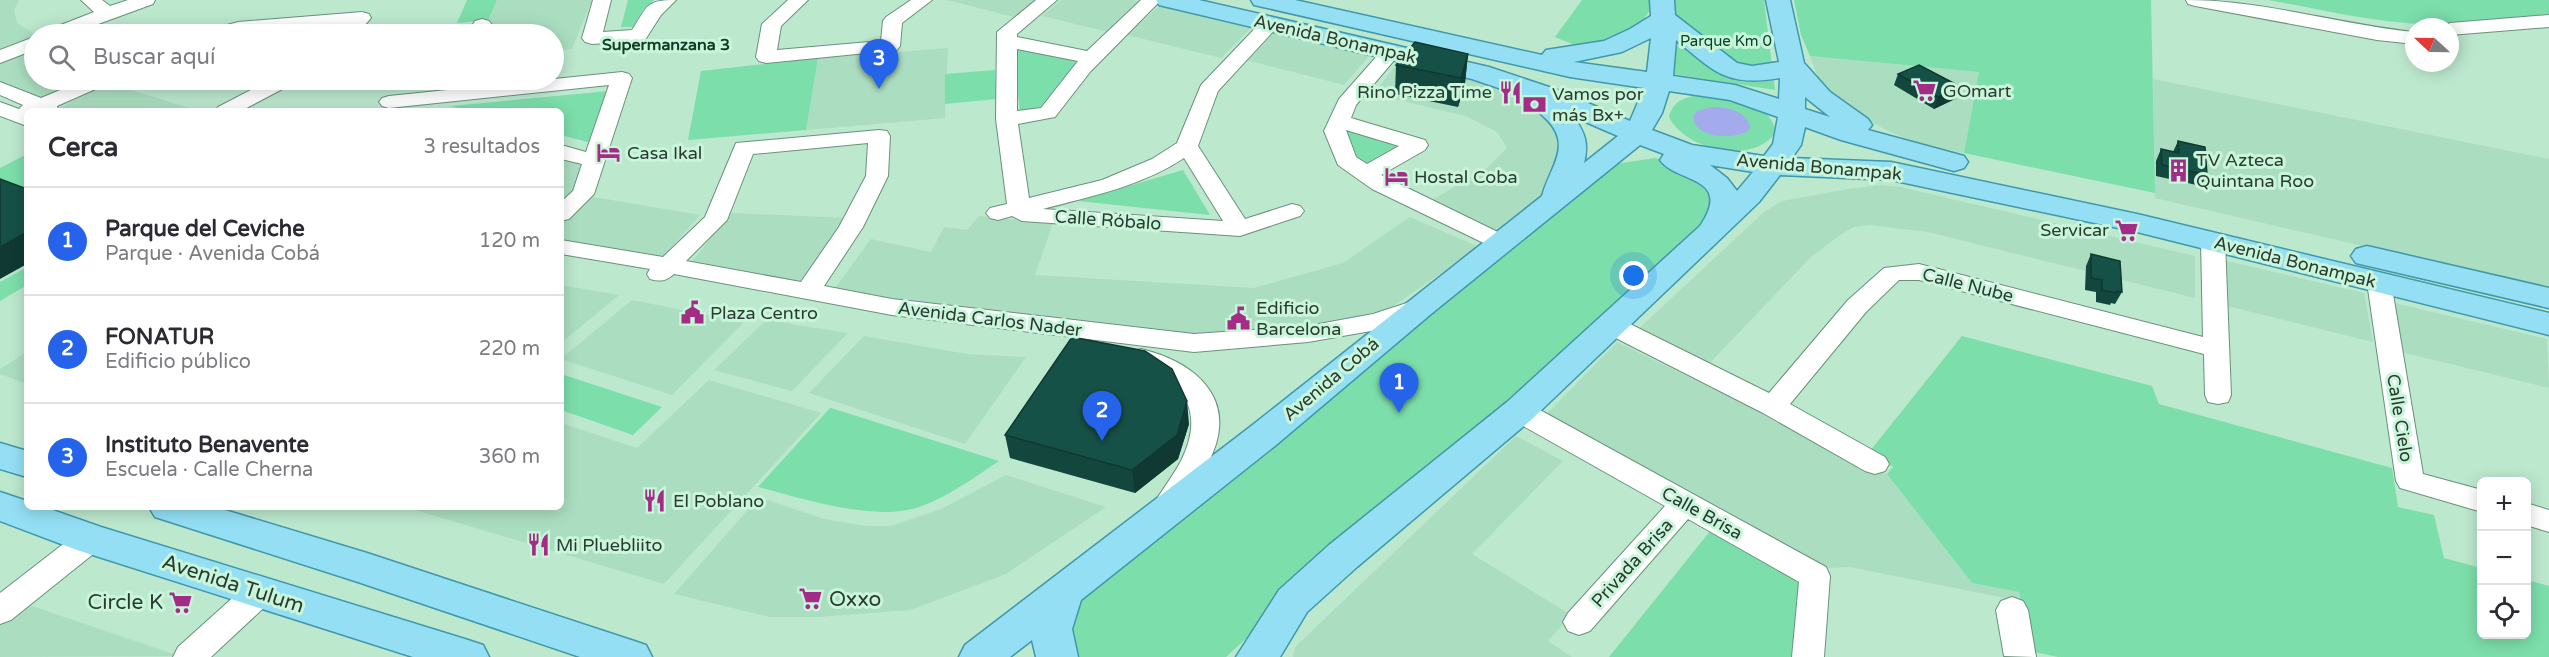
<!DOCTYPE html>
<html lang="es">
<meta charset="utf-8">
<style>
body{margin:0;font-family:"Varela Round",sans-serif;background:#f7f7f7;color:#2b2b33}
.controls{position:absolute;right:18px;bottom:18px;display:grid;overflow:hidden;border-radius:9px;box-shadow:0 3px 15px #0003}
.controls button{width:54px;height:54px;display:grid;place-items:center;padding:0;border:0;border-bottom:2px solid #e1e1e2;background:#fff;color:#2b2b33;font:30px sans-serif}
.compass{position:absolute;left:2405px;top:18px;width:54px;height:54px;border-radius:50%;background:#fff;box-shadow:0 3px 15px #0003;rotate:292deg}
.you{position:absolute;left:1634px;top:276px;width:21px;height:21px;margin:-15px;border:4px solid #fff;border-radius:50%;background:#1a73e8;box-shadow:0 0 0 9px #1a73e833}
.badge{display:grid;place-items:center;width:39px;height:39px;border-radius:50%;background:#2563eb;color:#fff;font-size:20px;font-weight:700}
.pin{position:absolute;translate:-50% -50px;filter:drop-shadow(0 2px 3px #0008)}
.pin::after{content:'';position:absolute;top:32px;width:21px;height:18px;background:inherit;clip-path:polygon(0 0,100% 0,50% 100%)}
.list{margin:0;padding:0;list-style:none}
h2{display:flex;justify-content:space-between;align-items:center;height:78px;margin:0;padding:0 24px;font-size:26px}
h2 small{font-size:20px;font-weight:400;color:#7c7c81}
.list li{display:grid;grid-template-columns:39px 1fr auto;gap:18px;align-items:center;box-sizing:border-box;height:108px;padding:0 24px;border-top:2px solid #e1e1e2}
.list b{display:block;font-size:22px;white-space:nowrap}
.list p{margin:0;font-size:20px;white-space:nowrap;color:#7c7c81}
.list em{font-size:20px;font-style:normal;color:#7c7c81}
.icon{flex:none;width:33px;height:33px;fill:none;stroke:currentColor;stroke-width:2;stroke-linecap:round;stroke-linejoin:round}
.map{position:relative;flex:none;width:2549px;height:657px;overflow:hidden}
.search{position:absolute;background:#fff;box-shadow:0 3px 15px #0003;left:24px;top:24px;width:540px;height:66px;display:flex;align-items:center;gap:15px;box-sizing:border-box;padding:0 21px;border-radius:33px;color:#7c7c81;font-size:22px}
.panel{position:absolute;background:#fff;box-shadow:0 3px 15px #0003;left:24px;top:108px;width:540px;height:402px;border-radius:9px}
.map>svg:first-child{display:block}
.built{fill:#abdec0}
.green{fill:#7cdeab}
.water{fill:#a4abec}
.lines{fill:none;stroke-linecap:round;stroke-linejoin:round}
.minor-casing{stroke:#69927b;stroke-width:2}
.major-casing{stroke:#4098ab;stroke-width:3}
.minor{fill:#fff;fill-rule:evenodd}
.major{fill:#94dff4;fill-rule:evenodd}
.wall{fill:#13463d}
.shaded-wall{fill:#0f3932}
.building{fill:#165147;stroke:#0f3932;stroke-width:1.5}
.labels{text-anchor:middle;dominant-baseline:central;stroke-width:6;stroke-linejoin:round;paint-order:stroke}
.far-park-label{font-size:15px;fill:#044329;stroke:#c9f6db}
.far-neighbourhood-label{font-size:16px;font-weight:bold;fill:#123b27;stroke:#c9f6db}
.street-label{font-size:18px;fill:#2a3b31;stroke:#c9f6db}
.poi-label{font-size:18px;fill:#2a3b31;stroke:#c9f6db;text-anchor:start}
.near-street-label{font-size:21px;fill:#2a3b31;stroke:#c9f6db}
.near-poi-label{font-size:21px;fill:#2a3b31;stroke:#c9f6db;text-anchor:start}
</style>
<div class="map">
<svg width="2549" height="657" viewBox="0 0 2549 657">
<rect width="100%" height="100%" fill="#bce8ce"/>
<path class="built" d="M0,0H19L14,10L17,23L35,34L34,39L0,53Z
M497,0H592L572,49L554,51V34H480Z
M947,0H1036L1014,17Z
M1061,0H1133L1141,2L1108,32L1042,16Z
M1159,6L1251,28L1221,58L1127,35Z
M1272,33L1369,56L1344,85L1246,60Z
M948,48L945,118L806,130L818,58Z
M34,49V80H66L75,84L37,100L0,83V63Z
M1810,56L1979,72L1964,153L1921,145L1884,129L1849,109L1829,92L1818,78Z
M1398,63L1461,77L1515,92L1557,117L1570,152L1554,186L1494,235L1429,202L1488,167L1507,148L1497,132L1466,116L1373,94Z
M2153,79L2549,159V289L2155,198Z
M109,83L199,111L55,110Z
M561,160L584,165L570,195L561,203Z
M1881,185L1901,187L2195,256V298L1928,232L1870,225L1854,227L1840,235L1811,257L1705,368L1633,334L1764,212L1782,201L1848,189Z
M588,196L700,215L661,259L561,242V221Z
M731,213L848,218L807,284L690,264Z
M979,216L1053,223L1035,275L1254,288L1343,263L1410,217L1479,247L1376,318L1301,332L1192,339L909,303L835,288L871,239L931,252L944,227L967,230Z
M2219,259L2364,293L2373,342L2223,305Z
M561,285L619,295L561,343Z
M632,300L744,322L672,395L561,359Z
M2390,302L2547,339L2549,388L2401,352Z
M767,319L797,325L848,333L792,391L714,370Z
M864,336L967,354L1026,357L965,444L809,393Z
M1617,342L1887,474L1972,583L2019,592L2020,601L1849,567L1810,569L1538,423Z
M27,352V384L0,374V369Z
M709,380L821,413L664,584L405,507H561V423L637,448Z
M1516,436L1563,461L1472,554L1571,615L1548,641L1572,657H1293L1295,647Z
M1006,475L1106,507L1006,574L910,610L818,617H770L674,594L759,497L824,519L867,526H891L941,509Z
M26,604L179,656L0,657V624Z"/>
<path class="green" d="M467,0H497L488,20L457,23Z
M628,0H654L643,10L633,27H621Z
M1582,0H1654C1643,34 1612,38 1582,48L1555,37Z
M1668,0H1764L1775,90L1673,74Z
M1794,0H2151L2155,193L1964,153L1979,72L1810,56L1801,35Z
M2268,0H2549V14C2508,18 2467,24 2426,24C2373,23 2320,9 2268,0Z
M1013,44L1085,59L1046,110L1020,113Z
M818,58L806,130L688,140L701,71Z
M995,70L996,99L945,104V74Z
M609,91L591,143L561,135V111H469L451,106Z
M1702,94C1729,95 1770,101 1776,132C1753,166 1685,150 1669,117C1674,99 1685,98 1702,94Z
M1340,124L1410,145L1364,168L1349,159Z
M27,154V196L0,194V168Z
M1655,158L1689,167L1725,205C1559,356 1391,505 1226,657H1066L1073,596L1615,164Z
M1183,170L1210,215L1078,201Z
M27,267V285L0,301V282Z
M1962,336L2152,386L2159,404L2392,468L2398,507L2434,515L2444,558L2481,568L2482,634H2526L2527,580L2549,586V657H2058L2030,651L2019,592L1972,583L1887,474L1893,467L1870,451Z
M561,374L662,407L633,435L561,410Z
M830,408H831L999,461C975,477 949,496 922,506C877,523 804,499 758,487Z
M1711,530L1805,586L1797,657H1609Z"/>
<path class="water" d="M1712,107C1726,107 1745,110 1750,126L1749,130C1735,141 1690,138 1694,115L1697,111Z"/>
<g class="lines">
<defs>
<path id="minor" d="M81,0H102L110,6L128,0H155L153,4L71,34H46L48,30L94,12Z
M593,0H611L603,32L632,30C648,6 645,0 676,0L661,15L645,40L592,44L585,42L582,38Z
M788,0H808L781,26L777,50L881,41L883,21L886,17L911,0H932L902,23L900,46L897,50L766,63L759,61L756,57L762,24Z
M1036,0H1057L1017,34V37L1087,51L1141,0H1161L1090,72L1055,117L1018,124L1029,198L1102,180L1152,159L1177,143L1201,85L1263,20H1277L1280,24L1218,91L1198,146L1245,219L1292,204L1300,206L1304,211L1300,216L1240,236L1022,221L1012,216L998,220L990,218L986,213L990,208L1007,204L996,119L997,32ZM1017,49L1078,61L1041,108L1017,111ZM1184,158L1223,221L1043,209C1092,196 1142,186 1184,158Z
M2186,0C2263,0 2338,24 2414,32V44L2377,40L2195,6L2188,4Z
M362,12L369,14L371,18L357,34H338L345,25L236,34H206L209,30L238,22Z
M2549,15V27L2450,35V27H2442L2450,23Z
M482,19L489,21L492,25L485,34H467L475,21Z
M34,37V50L0,63V50Z
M1392,45L1399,47L1402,51L1356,105L1351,118L1425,140L1428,145L1425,150L1381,175L1510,238L1514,243L1510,248L1502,250L1494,248L1372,189L1338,165L1324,131L1339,99L1385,47ZM1346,130L1399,146L1367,164L1356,157Z
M622,72L629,74L632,78L594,194L569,219L561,221V202L573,191L582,164L561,159V145L586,152L609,85L389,108L382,106L379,102L382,98L389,96Z
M84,80H110L107,84L57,106L58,111H27V126L0,116V102L19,109L23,105L0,95V82L41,98Z
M270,80H295L292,84L241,111H215L218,107Z
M879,130L887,131L890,136L888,176L863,227L824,286L892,299L1194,334L1308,326L1373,314L1419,299L1428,301L1432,307L1428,313L1377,330L1308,342L1194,352L892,315L674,274C666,281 661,282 650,279L647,274L650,269L561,254V240L663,257L705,217L736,143ZM868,143L866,176L839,227L801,282L686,261L727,220L753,154Z
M2213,234L2221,236L2225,241L2231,395L2228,402L2218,404L2208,402L2205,395L2204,354L1919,280H1899L1866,312L1790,404L1885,457L1889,464L1885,471L1875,474L1865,471L1763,413L1602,331L1598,325L1602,319L1611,317L1620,319L1769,393L1848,300L1884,268L1919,264L2203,337L2201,241L2205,236Z
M2379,274L2388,277L2391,282L2423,474L2482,490V512L2400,488L2396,481L2367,282L2370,277Z
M1141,349C1187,360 1232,390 1216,444C1208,469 1192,491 1178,513L1168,516L1158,513L1153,505C1162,490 1173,476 1181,461C1206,410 1184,379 1132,364L1128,358L1132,352Z
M1519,401L1529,404L1826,567L1830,576L1824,657H1792L1799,582L1688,519L1590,631L1579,635L1568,631L1563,622L1568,613L1665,506L1509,418L1505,411L1509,404Z
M2526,503L2549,510V532L2526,525Z
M91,527L102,531L106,539L102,547L11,620L0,624V593L80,531Z
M259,581L270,584L275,593L270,602L211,657H173L178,647L248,584Z
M2012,597L2023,601L2028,610L2036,657L2004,656L1996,610L2001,601Z"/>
<path id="major" d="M1156,0H1199L1489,67L1555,89L1630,121L1644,88L1570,77L1263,7L1254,5L1251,0H1295L1542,55L1546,50L1604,41L1630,29L1651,16L1650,0H1674L1675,15L1737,63L1752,66L1779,62L1766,0H1790L1804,63L1830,92L1868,119L1872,125L1868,130L1964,156L1968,162L1964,168L1954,171L1841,140L1805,127L1801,145L1792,158L1891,162L2137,214L2549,313V335L2137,232L1891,180L1780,175L1759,202L1531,420L1357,567L1307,612L1280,657H1236L1279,590L1329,545L1507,402L1700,226C1734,176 1676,183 1660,160L1664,154L1640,145L1431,314L1276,445L1081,600L1072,629L1078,657H1036L1032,640L1010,657H959L965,645L1250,427L1542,196C1550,166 1575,144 1543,116C1536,109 1526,105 1525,97L1472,79L1159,5ZM1651,38L1647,72L1574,62L1622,52ZM1676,40C1715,72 1726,87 1780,78L1779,99L1735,85L1673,76ZM1669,91L1730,100L1778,117L1773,144L1764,156L1692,145L1652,130L1662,113ZM1805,97L1830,117L1805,109ZM1574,117L1618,136L1584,163C1589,144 1585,133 1574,117ZM1710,165L1753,172L1737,191L1727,178Z
M2367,246L2549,288V308L2356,263L2351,256L2356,249Z
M0,443L27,451V477L0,469Z
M0,492L27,501V507H44L101,527L468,640L483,645L489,657H413L77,550L0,521Z
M149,507H215L367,553L631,640L646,645L652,657H580L358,582L155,517Z"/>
</defs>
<use href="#minor" class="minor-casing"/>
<use href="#major" class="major-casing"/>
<use href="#minor" class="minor"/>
<use href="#major" class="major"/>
</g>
<path class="wall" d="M1468,54L1465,83L1458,107L1395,94L1396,65Z
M1898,74L1957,98L1934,109L1894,85Z
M2178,141L2207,175L2201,186L2156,176V161L2161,149L2173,152Z
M2091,254L2122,292L2115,304L2111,303L2110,305L2096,302V292L2085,290L2086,266Z
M1189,424L1178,459L1135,493L1010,458L1005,435Z"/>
<path class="shaded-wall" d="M1468,54L1465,83L1458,107L1461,78Z
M1961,87L1957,98L1934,109L1938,97Z
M27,232V264L0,279V247Z
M1187,401L1189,424L1178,459L1135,493L1132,470Z"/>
<path class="building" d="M1415,42L1468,54L1461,78L1396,65Z
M1919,65L1961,87L1938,97L1898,74Z
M2178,141L2205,147L2207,175L2162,165L2161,149L2179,153Z
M0,179L27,189V232L0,247Z
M2091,254L2120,261L2122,292L2117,291L2116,293L2102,290V280L2091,278Z
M1072,337L1145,351L1172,369L1187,401L1177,435L1132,470L1005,435Z"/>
<defs>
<symbol id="supermarket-bare" viewBox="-9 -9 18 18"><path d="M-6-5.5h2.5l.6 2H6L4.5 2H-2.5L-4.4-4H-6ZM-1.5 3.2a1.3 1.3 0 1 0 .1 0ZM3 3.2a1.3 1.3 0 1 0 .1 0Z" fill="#a22c86" stroke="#c9f6db" stroke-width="2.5" paint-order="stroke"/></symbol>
<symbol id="restaurant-bare" viewBox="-9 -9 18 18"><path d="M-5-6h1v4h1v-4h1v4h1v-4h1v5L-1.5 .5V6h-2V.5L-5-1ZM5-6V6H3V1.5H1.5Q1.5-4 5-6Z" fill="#a22c86" stroke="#c9f6db" stroke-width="2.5" paint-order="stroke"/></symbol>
<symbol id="bank-bare" viewBox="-9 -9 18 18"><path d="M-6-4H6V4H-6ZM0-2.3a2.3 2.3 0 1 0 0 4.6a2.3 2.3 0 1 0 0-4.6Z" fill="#a22c86" stroke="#c9f6db" stroke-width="2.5" paint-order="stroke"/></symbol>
<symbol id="hotel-bare" viewBox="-9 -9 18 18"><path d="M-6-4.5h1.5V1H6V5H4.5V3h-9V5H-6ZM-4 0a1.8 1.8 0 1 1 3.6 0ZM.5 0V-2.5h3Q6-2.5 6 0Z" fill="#a22c86" stroke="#c9f6db" stroke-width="2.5" paint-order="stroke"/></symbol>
<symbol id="building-bare" viewBox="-9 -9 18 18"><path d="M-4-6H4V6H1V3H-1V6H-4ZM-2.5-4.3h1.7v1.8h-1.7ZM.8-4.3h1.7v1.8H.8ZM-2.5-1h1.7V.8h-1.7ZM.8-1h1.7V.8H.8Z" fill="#a22c86" stroke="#c9f6db" stroke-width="2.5" paint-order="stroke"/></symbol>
<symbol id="civic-bare" viewBox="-9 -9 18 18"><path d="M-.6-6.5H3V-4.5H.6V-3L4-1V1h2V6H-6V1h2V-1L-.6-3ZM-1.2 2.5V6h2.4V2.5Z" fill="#a22c86" stroke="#c9f6db" stroke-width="2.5" paint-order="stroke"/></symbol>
</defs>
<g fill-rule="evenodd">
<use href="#supermarket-bare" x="1908" y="74" width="33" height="33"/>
<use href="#restaurant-bare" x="1494" y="76" width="33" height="33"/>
<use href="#bank-bare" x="1518" y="88" width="33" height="33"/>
<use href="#hotel-bare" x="592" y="136" width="33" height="33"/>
<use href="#building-bare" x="2162" y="154" width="33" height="33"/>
<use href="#hotel-bare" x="1380" y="160" width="33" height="33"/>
<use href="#supermarket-bare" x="2110" y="214" width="33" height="33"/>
<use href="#civic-bare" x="676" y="296" width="33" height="33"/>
<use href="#civic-bare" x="1222" y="302" width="33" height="33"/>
<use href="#restaurant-bare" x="638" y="484" width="33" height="33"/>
<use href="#restaurant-bare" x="522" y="528" width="33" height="33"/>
<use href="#supermarket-bare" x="794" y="582" width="33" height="33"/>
<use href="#supermarket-bare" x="164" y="586" width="33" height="33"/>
</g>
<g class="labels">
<g class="far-park-label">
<text x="1726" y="41">Parque Km 0</text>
</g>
<g class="far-neighbourhood-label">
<text x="666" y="45">Supermanzana 3</text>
</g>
<g class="street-label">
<text transform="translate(1335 39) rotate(13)">Avenida Bonampak</text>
<text transform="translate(1819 167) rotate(5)">Avenida Bonampak</text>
<text transform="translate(1108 220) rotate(4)">Calle Róbalo</text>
<text transform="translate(2295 262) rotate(14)">Avenida Bonampak</text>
<text transform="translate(1968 285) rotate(14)">Calle Nube</text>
<text transform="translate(990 319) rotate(7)">Avenida Carlos Nader</text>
<text transform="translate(1331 379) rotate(-40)">Avenida Cobá</text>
<text transform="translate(2400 418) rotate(81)">Calle Cielo</text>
<text transform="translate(1702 513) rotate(29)">Calle Brisa</text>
<text transform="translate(1632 563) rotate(-48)">Privada Brisa</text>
</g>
<g class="poi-label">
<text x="1943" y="91">GOmart</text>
<text x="1492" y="92" text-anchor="end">Rino Pizza Time</text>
<text x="1552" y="94">Vamos por<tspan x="1552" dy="21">más Bx+</tspan></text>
<text x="627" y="153">Casa Ikal</text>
<text x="2196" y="160">TV Azteca<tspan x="2196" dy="21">Quintana Roo</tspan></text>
<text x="1414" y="177">Hostal Coba</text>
<text x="2109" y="230" text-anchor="end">Servicar</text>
<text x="1256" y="308">Edificio<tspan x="1256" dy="21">Barcelona</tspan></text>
<text x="710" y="313">Plaza Centro</text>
<text x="673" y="501">El Poblano</text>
<text x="556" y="545">Mi Pluebliito</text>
</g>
<g class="near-street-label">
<text transform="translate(233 584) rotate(18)">Avenida Tulum</text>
</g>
<g class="near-poi-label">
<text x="829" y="599">Oxxo</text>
<text x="163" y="602" text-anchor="end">Circle K</text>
</g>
</g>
</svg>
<div class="controls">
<button>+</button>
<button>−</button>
<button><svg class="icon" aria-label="locate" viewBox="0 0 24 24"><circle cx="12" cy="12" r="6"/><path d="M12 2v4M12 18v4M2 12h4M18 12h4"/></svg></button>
</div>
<svg class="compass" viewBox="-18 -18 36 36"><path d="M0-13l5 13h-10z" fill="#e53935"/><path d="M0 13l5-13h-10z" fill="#7c7c81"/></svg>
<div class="you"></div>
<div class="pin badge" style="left:1399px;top:413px">1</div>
<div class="pin badge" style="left:1102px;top:441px">2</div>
<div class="pin badge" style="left:879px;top:89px">3</div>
<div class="search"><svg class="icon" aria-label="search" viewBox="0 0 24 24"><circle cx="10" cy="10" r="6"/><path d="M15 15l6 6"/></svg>Buscar aquí</div>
<section class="panel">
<h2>Cerca<small>3 resultados</small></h2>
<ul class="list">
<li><span class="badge">1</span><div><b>Parque del Ceviche</b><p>Parque · Avenida Cobá</p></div><em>120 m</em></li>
<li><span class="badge">2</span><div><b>FONATUR</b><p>Edificio público</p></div><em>220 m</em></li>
<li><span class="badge">3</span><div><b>Instituto Benavente</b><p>Escuela · Calle Cherna</p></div><em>360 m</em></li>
</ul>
</section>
</div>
